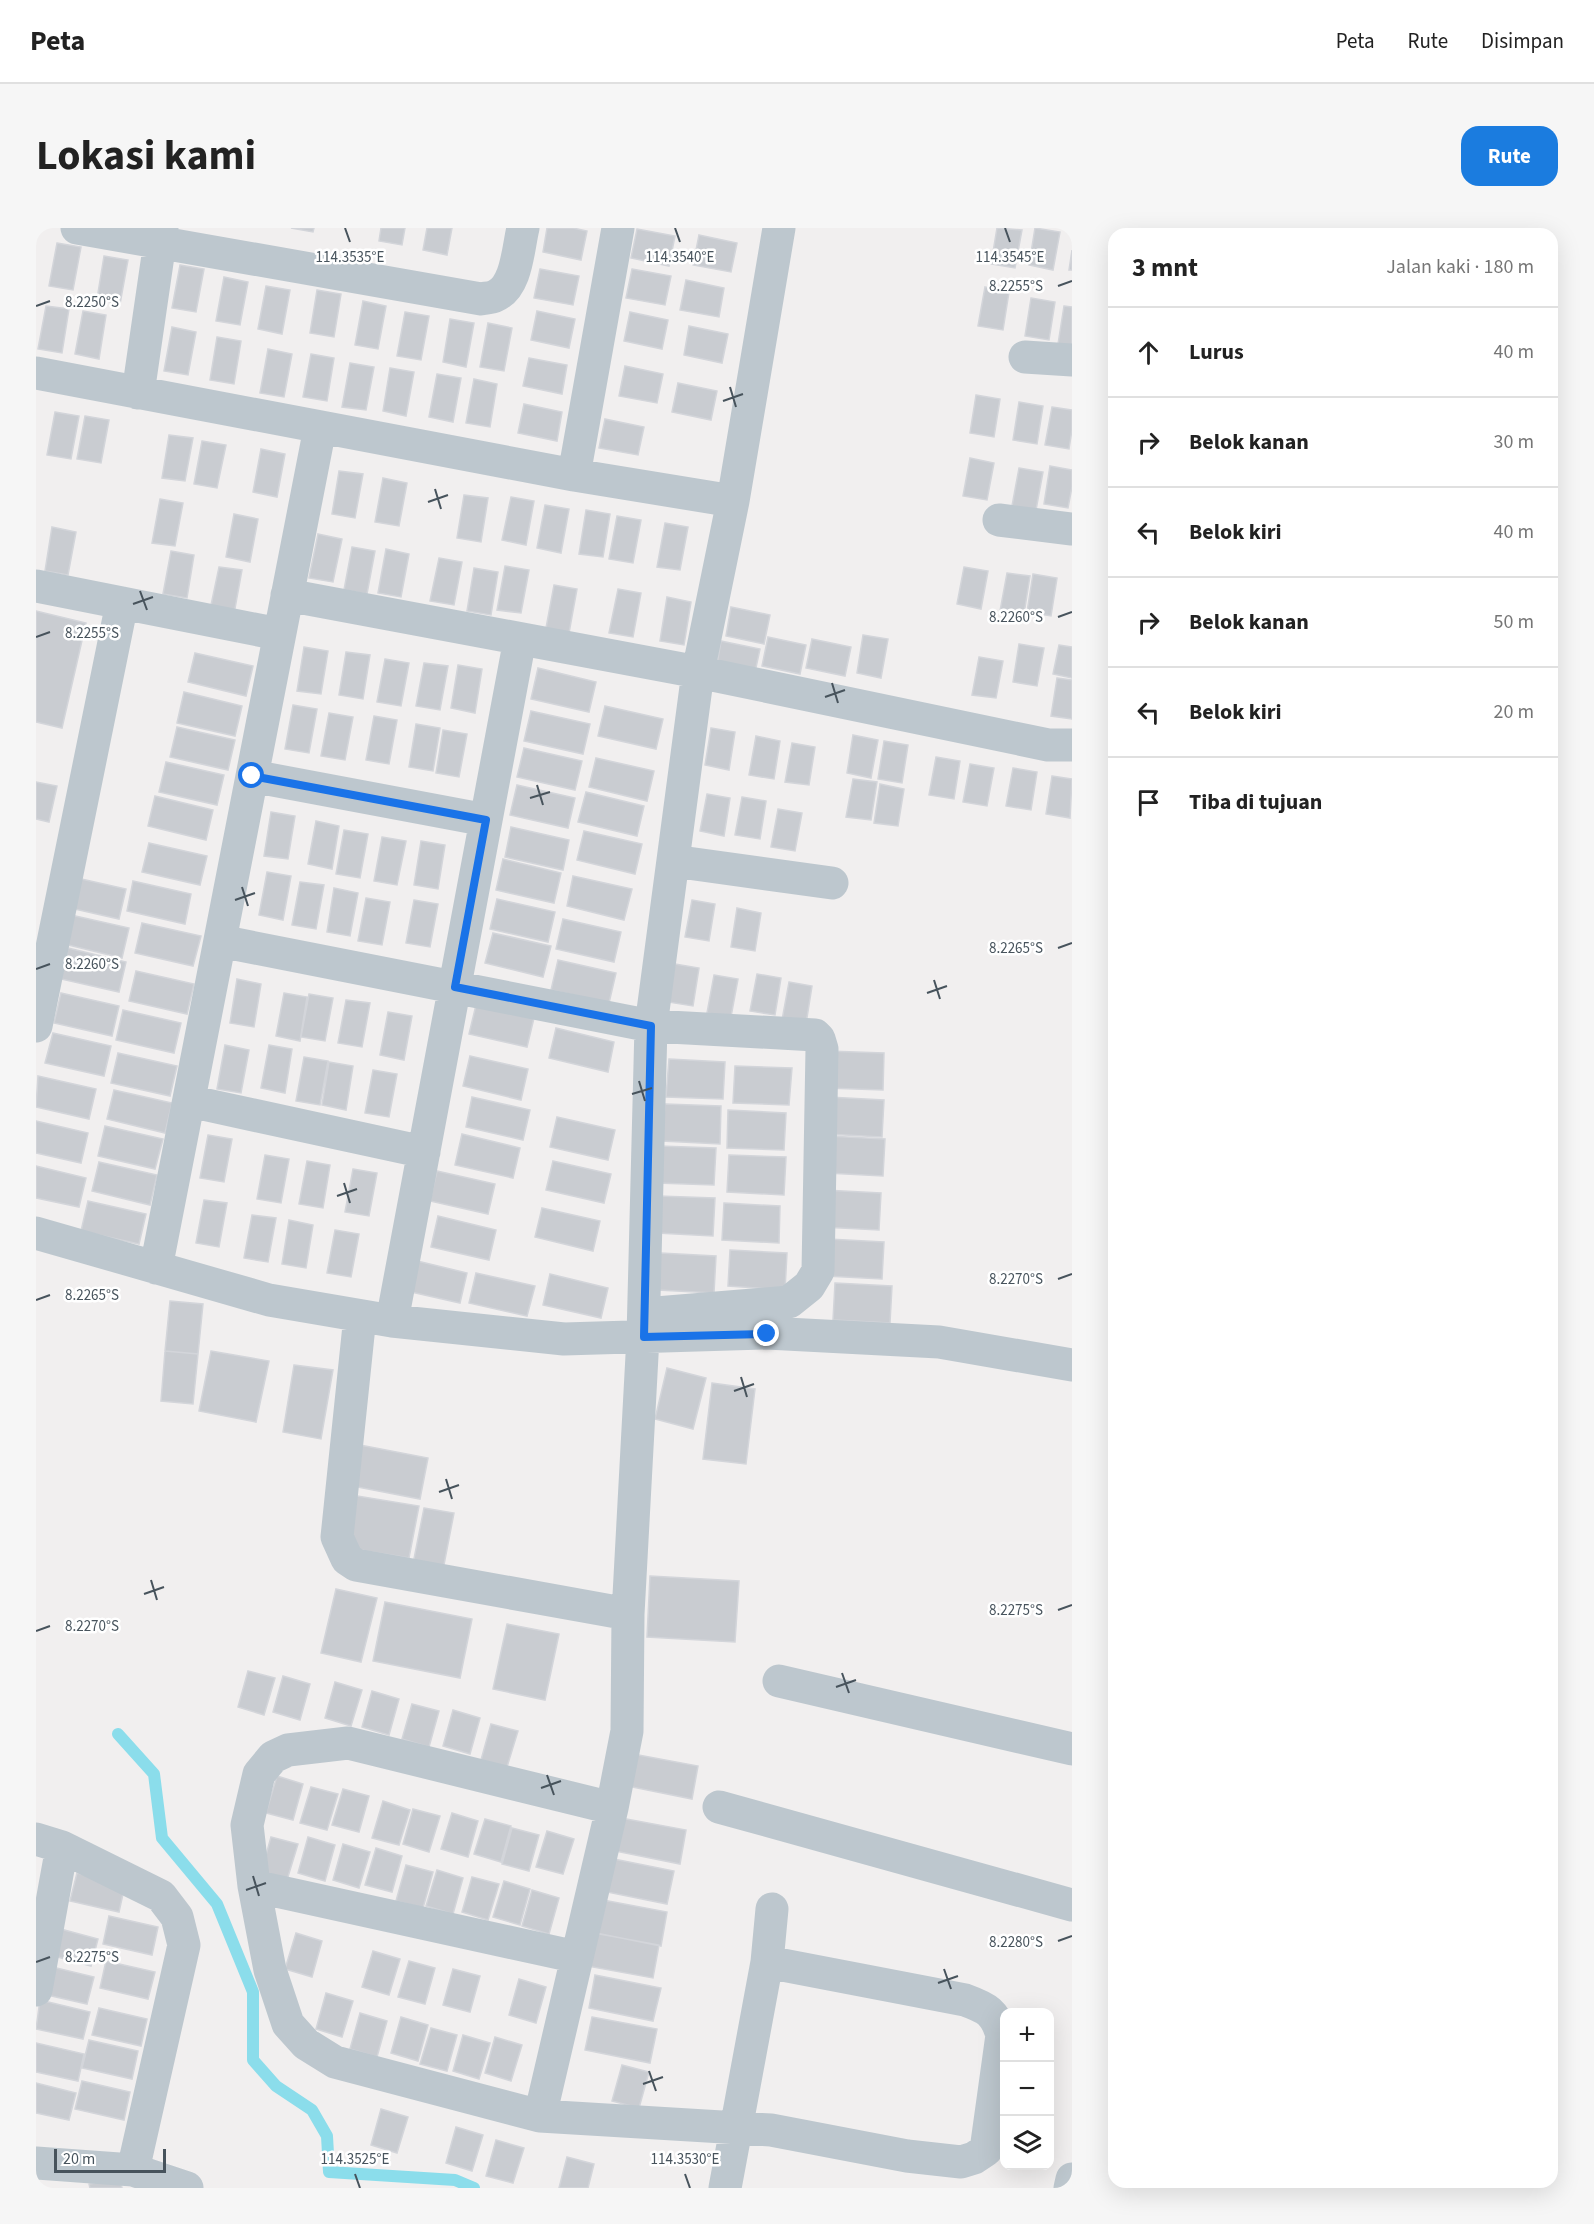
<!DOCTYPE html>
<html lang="id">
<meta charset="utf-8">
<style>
body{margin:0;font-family:"Source Sans 3",sans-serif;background:#f6f6f6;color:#222}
.controls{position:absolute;right:18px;bottom:18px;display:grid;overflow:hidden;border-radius:12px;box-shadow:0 6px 24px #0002}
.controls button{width:54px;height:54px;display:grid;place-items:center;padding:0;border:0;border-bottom:2px solid #e0e0e0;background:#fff;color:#222;font:30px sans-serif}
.scale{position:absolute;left:18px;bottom:15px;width:112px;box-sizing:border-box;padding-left:6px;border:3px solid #47535c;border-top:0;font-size:16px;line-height:21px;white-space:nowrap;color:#47535c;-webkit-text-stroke:4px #fff;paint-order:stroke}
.stop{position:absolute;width:18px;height:18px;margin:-14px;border:4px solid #1a73e8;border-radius:50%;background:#fff}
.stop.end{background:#1a73e8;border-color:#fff;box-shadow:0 2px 6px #0008}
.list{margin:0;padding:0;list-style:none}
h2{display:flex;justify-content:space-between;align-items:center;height:78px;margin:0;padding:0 24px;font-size:26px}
h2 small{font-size:20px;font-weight:400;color:#767676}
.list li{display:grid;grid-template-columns:39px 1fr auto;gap:18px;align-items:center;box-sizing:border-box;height:90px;padding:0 24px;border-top:2px solid #e0e0e0}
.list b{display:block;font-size:22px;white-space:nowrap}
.list em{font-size:20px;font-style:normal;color:#767676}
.icon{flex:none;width:33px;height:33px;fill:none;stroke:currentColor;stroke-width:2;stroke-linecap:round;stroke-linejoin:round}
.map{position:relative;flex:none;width:1036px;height:1960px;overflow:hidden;border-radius:18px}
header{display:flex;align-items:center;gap:36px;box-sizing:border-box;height:84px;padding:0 30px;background:#fff;border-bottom:2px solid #e0e0e0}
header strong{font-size:28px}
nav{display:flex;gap:33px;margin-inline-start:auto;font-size:21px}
.intro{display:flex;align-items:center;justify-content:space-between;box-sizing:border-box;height:144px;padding:0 36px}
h1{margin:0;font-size:42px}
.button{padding:15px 27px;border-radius:18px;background:#1b7cdf;color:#fff;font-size:21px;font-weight:700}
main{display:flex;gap:36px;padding:0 36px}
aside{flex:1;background:#fff;border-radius:18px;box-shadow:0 6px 24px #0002}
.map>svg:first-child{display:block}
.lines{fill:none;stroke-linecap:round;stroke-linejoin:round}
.stream{stroke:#8bddeb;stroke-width:12}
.building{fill:#c9ccd1;stroke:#d3d5da;stroke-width:1.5}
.minor{stroke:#bdc7ce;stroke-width:33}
.route{stroke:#1a73e8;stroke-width:8}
.ticks{fill:none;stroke:#47535c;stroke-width:2}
.ticks-label{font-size:15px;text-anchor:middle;fill:#47535c;stroke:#fff;stroke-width:5;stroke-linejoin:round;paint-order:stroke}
</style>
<header>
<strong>Peta</strong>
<nav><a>Peta</a><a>Rute</a><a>Disimpan</a></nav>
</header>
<div class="intro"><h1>Lokasi kami</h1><a class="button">Rute</a></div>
<main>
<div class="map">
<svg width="1036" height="1960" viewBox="0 0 1036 1960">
<rect width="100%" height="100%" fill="#f1efef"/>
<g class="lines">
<path class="stream" d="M82,1506L118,1546L126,1610L181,1676L217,1764V1832L240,1858L276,1882L291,1908L293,1944L419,1952L438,1960"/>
</g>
<path class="building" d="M255,0H278L277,4Z
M345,0H369L366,17L343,13Z
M391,0H416L411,27L387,22Z
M511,0H537L551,3L545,32L507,24Z
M961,0L986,2L979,40L955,36Z
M999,0L1024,4L1017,42L993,37Z
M601,1L639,8L633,38L595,30Z
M663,7L701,15L695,44L657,37Z
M21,15L45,19L37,62L13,58Z
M1036,22V42H1033Z
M68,28L92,32L84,76L61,71Z
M144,37L168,41L160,84L136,80Z
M504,41L543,48L537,77L498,70Z
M596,41L635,48L629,77L590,70Z
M188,49L212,54L204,97L180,93Z
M650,52L688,60L683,89L644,82Z
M230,58L254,62L246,106L222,101Z
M949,59L973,64L967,102L942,98Z
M281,62L305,66L298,109L274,105Z
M995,70L1019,74L1013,112L989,108Z
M327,73L350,78L342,121L319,117Z
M10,78L33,81L26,125L2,121Z
M1028,78L1036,79V118L1022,116Z
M47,83L70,87L63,131L39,126Z
M501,83L539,91L533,120L495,112Z
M369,84L393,88L385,132L361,128Z
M594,84L632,92L626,121L588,113Z
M414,91L438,95L430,139L407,134Z
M452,95L476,100L468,143L444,139Z
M653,98L692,106L686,135L648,127Z
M136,99L160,104L152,147L128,143Z
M181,109L205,113L198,156L174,152Z
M232,121L256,126L248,169L224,165Z
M275,126L298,130L291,173L267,169Z
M493,130L531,137L526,166L487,158Z
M314,135L338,139L330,182L306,179Z
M589,138L627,146L621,175L583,168Z
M354,140L378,144L370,188L347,183Z
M401,146L425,150L417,194L393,189Z
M438,151L461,156L454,199L430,195Z
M642,155L681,163L675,192L636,184Z
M940,167L964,171L958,209L934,205Z
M983,174L1007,178L1001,216L977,212Z
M488,176L526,184L521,213L482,205Z
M1016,179L1036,182V202L1033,221L1009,217Z
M19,184L43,188L35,231L11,227Z
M49,188L73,192L65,235L41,231Z
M569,191L608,199L602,227L563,220Z
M133,207L157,210L149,253L126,250Z
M166,213L190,217L181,260L158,256Z
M225,221L249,226L241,269L217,264Z
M934,230L958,235L951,272L927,268Z
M1014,238L1036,242V259L1032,280L1008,276Z
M983,240L1007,244L1000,282L976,278Z
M303,243L327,246L319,290L296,286Z
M347,250L371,255L363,298L339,294Z
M428,267L452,270L445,314L421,310Z
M475,269L498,273L490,317L466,312Z
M124,271L147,275L139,318L116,315Z
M509,277L533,281L525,325L501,320Z
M550,282L574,286L567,329L543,326Z
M198,286L222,291L214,334L190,329Z
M581,288L605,292L597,335L573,331Z
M629,295L652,299L644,342L621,339Z
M16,299L40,304L32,347L9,343Z
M282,306L306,311L297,354L273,350Z
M316,319L339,323L331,366L308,362Z
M350,321L373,326L365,369L342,365Z
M135,323L158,327L151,370L127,366Z
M403,330L426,334L418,377L394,373Z
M469,338L493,342L485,385L461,382Z
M183,339L206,342L198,386L174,382Z
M928,339L952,343L945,381L921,376Z
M438,340L462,344L455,387L431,383Z
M971,345L994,348L988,386L964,383Z
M997,346L1021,350L1015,388L991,384Z
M518,357L541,361L533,405L510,400Z
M582,361L605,365L597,409L573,405Z
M631,369L655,374L648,417L624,413Z
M695,379L734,387L728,416L690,408Z
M0,383L50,395L26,500L0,494Z
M827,407L852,411L845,450L821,445Z
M732,409L770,417L764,446L726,438Z
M776,411L815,419L809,448L770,440Z
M685,413L724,421L718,449L680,442Z
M983,416L1008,420L1001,458L977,454Z
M1023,417L1036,419V450L1017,446Z
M268,419L292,423L285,466L261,463Z
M310,424L334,427L327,471L303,467Z
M159,425L217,438L210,468L152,454Z
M943,429L967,433L960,470L936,467Z
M349,431L373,435L365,478L341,474Z
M388,435L412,438L404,482L380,478Z
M422,437L446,441L439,485L415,480Z
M502,440L560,454L553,484L495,471Z
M1021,450L1036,452V491L1015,488Z
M148,464L206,478L199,508L141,495Z
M257,477L281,481L273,525L249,521Z
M569,478L627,491L620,521L562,508Z
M495,483L554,496L547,526L488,513Z
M293,485L317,489L309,532L285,528Z
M338,488L361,492L353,536L330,532Z
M380,496L404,500L397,543L373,539Z
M141,499L199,512L192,542L134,529Z
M675,500L699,504L693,542L669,537Z
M407,502L431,506L423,549L400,545Z
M817,507L842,512L835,550L811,545Z
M720,508L744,513L738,551L713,547Z
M848,513L872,517L866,555L842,551Z
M756,515L779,519L773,557L749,554Z
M488,520L546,533L539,562L481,549Z
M900,529L924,533L918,571L893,567Z
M560,530L618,543L611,573L553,559Z
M130,534L188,547L181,577L123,564Z
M934,536L958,540L951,578L927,574Z
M977,540L1001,544L995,582L970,578Z
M1016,548L1036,551L1034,590L1010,586Z
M817,551L841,554L835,592L810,589Z
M0,554L21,558L13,594L0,591Z
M844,556L868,561L862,598L838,595Z
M481,557L539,570L532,600L474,587Z
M550,564L608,578L601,608L542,594Z
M671,566L694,570L688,608L664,603Z
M119,568L177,582L170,612L112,598Z
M706,569L730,573L724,611L699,607Z
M742,581L766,585L759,623L735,619Z
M235,584L259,588L252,631L228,628Z
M280,593L303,598L296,641L272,636Z
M475,599L533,612L527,642L469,629Z
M308,602L332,606L324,650L300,646Z
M548,603L606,616L599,646L541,632Z
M346,609L370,613L361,657L338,653Z
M385,613L409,617L402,661L378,657Z
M113,615L171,628L164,657L106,644Z
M467,631L525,645L518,675L460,662Z
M231,644L255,648L247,692L223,687Z
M537,648L596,661L588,692L531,678Z
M41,650L90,661L83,691L34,680Z
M97,653L155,666L149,696L91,683Z
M264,654L288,657L280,701L256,697Z
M298,660L322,665L314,708L291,704Z
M330,670L354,674L346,717L322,713Z
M461,671L519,684L512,714L454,701Z
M378,672L402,676L394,719L370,715Z
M656,672L679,676L673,713L649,709Z
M701,680L725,685L719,723L695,719Z
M35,687L93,700L86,730L28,716Z
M527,691L585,704L578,734L520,721Z
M106,695L165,708L157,738L99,725Z
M457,705L515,718L507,749L449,735Z
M32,720L90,734L83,764L25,751Z
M522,732L580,745L573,775L515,762Z
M639,736L663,740L657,778L632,774Z
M100,743L158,756L151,786L93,773Z
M721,746L745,750L739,787L714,783Z
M678,747L702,751L695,789L671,785Z
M201,751L225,756L218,799L194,795Z
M753,754L776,758L770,796L746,792Z
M25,765L83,778L76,808L18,795Z
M248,765L271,769L264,813L240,808Z
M273,766L297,770L289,813L265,809Z
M310,772L334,775L326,819L302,815Z
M440,777L498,790L491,819L433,806Z
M87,782L145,795L138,825L80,812Z
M352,784L376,788L368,832L344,827Z
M520,800L578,814L572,844L513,830Z
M17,805L75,818L68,848L9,835Z
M189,817L213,822L205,865L181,861Z
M233,817L256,821L249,865L225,860Z
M791,823L848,825L847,862L790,860Z
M82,825L141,838L134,868L75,855Z
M434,828L492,841L485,872L427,858Z
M268,829L292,833L284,877L260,873Z
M633,831L689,834L687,871L630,869Z
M293,834L317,838L310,882L286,877Z
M699,838L756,840L753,877L697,875Z
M337,842L361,846L353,889L329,885Z
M2,848L60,861L53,891L0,879Z
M78,862L136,875L129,905L71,891Z
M436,869L494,882L487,912L430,899Z
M792,869L848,872L846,909L790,906Z
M629,876L685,878L684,916L626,913Z
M692,882L750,885L748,922L691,920Z
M521,889L579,902L572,932L514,919Z
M0,893L52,905L45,935L0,925Z
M69,898L127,911L119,941L62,928Z
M426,906L484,920L477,950L419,937Z
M172,907L196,911L188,954L164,950Z
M792,908L849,911L847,948L791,945Z
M623,918L680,920L678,957L621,955Z
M229,927L253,931L245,975L221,971Z
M693,927L750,929L748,967L691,964Z
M271,933L294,937L287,980L263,976Z
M517,933L575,946L568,975L510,962Z
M63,934L121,947L114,977L56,963Z
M0,938L50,950L43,979L0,970Z
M317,941L341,945L333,988L309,984Z
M401,943L459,956L452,986L394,973Z
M788,962L845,965L843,1002L786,999Z
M622,968L679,970L677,1008L621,1005Z
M168,972L191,975L183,1019L160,1015Z
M52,973L110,986L103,1016L45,1003Z
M688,975L744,978L743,1015L686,1012Z
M506,980L564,993L557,1023L499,1009Z
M216,987L240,990L232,1034L208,1030Z
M402,988L460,1002L453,1032L395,1019Z
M253,992L277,997L270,1040L246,1036Z
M299,1002L323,1006L315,1049L291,1045Z
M792,1011L848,1014L846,1051L790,1048Z
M694,1022L751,1025L749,1062L692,1058Z
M624,1025L680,1028L678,1065L622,1062Z
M373,1031L431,1045L424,1075L366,1062Z
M440,1045L499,1058L491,1088L433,1075Z
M514,1046L572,1060L565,1090L507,1077Z
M799,1055L856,1058L854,1095L797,1092Z
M134,1073L167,1076L162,1126L129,1123Z
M129,1123L162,1126L157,1176L125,1173Z
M175,1123L233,1133L220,1194L163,1183Z
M258,1137L297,1142L285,1211L247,1204Z
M631,1140L670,1150L657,1201L619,1191Z
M676,1155L719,1161L710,1236L667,1231Z
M324,1217L392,1230L384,1271L316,1258Z
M315,1267L383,1278L373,1330L306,1319Z
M388,1280L418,1285L406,1347L376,1341Z
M614,1348L703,1353L699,1414L611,1409Z
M300,1361L341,1370L325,1434L285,1425Z
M349,1374L436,1391L424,1450L337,1433Z
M471,1396L523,1406L509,1472L457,1461Z
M212,1443L239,1450L228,1487L202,1479Z
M247,1448L274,1456L264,1492L237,1484Z
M299,1454L326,1462L315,1498L289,1490Z
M336,1463L363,1471L353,1507L326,1499Z
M376,1476L403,1483L393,1519L366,1511Z
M417,1482L444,1490L434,1526L407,1518Z
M455,1496L482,1503L471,1539L445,1532Z
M597,1526L662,1538L656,1571L591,1558Z
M241,1548L267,1556L257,1592L230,1585Z
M275,1559L302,1566L291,1602L264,1595Z
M307,1561L333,1568L323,1604L296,1597Z
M347,1573L374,1582L363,1617L336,1610Z
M377,1581L404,1588L393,1624L367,1616Z
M416,1585L442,1593L432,1629L405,1621Z
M585,1590L650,1602L644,1636L579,1623Z
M449,1591L475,1598L465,1634L438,1626Z
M476,1600L503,1607L493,1643L466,1636Z
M511,1603L538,1611L527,1646L500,1639Z
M235,1609L262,1616L251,1652L225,1645Z
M272,1609L299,1617L289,1653L262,1645Z
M307,1616L334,1624L323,1660L297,1652Z
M340,1620L366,1628L356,1664L329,1657Z
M573,1630L638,1643L631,1676L566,1663Z
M370,1637L397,1644L387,1680L360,1673Z
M401,1642L427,1650L417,1686L390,1678Z
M41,1645L89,1657L83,1684L34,1673Z
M436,1649L463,1656L452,1692L426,1684Z
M468,1653L494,1661L484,1697L457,1689Z
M496,1662L523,1670L513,1706L486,1698Z
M567,1672L631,1684L625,1718L560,1705Z
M73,1688L122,1699L116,1727L67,1716Z
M21,1700L62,1711L55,1738L14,1727Z
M260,1705L286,1713L276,1749L249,1741Z
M558,1705L623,1717L617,1750L551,1738Z
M337,1723L364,1731L353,1767L326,1759Z
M70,1733L119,1744L112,1771L64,1760Z
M373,1733L399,1740L389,1776L362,1769Z
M8,1737L58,1749L51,1776L2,1765Z
M417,1741L444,1748L434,1784L407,1777Z
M559,1747L625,1760L617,1793L553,1780Z
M483,1751L510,1759L500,1795L473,1787Z
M290,1765L317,1773L306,1809L280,1801Z
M4,1772L54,1784L47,1811L0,1801Z
M63,1780L111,1791L105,1818L56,1807Z
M324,1785L351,1793L341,1829L314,1821Z
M365,1789L392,1797L382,1833L355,1825Z
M556,1789L621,1801L614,1835L549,1822Z
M395,1800L421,1807L411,1843L384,1836Z
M427,1807L454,1815L443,1851L417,1843Z
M459,1809L486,1817L475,1853L449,1845Z
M53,1812L102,1823L96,1851L46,1840Z
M0,1815L48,1826L42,1853L0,1844Z
M586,1837L613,1844L603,1880L576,1873Z
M46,1853L94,1864L88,1892L39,1881Z
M0,1855L40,1865L33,1892L0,1885Z
M345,1881L372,1889L361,1925L335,1917Z
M420,1899L447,1907L436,1943L410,1935Z
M460,1912L488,1920L477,1955L450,1948Z
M531,1929L558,1936L552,1960H523Z
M84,1951L86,1960H54L53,1956Z"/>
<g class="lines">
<path class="minor" d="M41,0L445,71C449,70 455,70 459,68C481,59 482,20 487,0
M989,129L1036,132
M0,145L538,247L697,273
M102,165L126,0
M538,247L582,0
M963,292L1036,301
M0,358L243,406
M251,367L662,444L1012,517H1036
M216,548L450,592
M637,633L796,655
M184,713L615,798L779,807L783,811L786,821L782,1043L773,1058L753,1074L608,1086
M0,798L86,375
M153,873L388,924
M0,1005L233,1072L356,1093L528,1111L731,1105L903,1114L1036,1137
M120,1040L284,200
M324,1088L301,1309L311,1331L320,1337L592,1386L607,1109L615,798L662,444L697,273L743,0
M356,1093L484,411
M743,1453L1036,1521
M683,1579L1036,1677
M576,1580L312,1515L252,1522L237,1529L223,1546L211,1597L218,1658L234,1742L252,1796L270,1816L299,1834L504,1888L735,1902L871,1928L925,1934L938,1930L950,1922L966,1807C959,1784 951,1780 929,1772L731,1734
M0,1611L26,1619L125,1668L141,1689L148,1717L97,1942L151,1960
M218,1658L541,1729
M0,1762L26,1619
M504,1888L576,1580L591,1503L592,1386
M0,1935L97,1942
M689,1960L731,1734L736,1681
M1034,1960L1036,1951"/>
</g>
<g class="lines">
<path class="route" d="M216,548L450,592L419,759L615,798L608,1109L731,1106"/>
</g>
<path class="ticks" d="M309,0L314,14M639,0L644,14M969,0L974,14M1022,58L1036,53M0,78L14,73M694,159L700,179M687,173L707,166M399,261L405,281M392,274L412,267M104,363L111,382M97,376L117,369M1022,389L1036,384M0,409L14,404M796,455L802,475M789,469L809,462M501,557L507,577M494,570L514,564M206,659L212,678M199,672L219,665M1022,720L1036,715M0,741L14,736M898,752L904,771M891,765L911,758M603,853L609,873M596,866L616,860M308,955L314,975M301,968L321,961M1022,1051L1036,1046M0,1072L14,1067M705,1149L711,1169M698,1163L718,1156M410,1251L416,1271M403,1264L423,1257M115,1352L121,1372M108,1366L128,1359M1022,1382L1036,1377M0,1403L14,1398M806,1445L813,1465M800,1459L820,1452M511,1547L518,1567M505,1560L525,1553M217,1648L223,1668M210,1662L230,1655M1022,1713L1036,1708M0,1734L14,1729M908,1741L915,1761M902,1755L922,1748M613,1843L620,1863M607,1856L627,1849M319,1946L324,1960M649,1946L654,1960"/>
<g class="ticks-label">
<text x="314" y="34">114.3535°E</text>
<text x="974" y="34">114.3545°E</text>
<text x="644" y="34">114.3540°E</text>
<text x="980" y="63">8.2255°S</text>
<text x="56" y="79">8.2250°S</text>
<text x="980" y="394">8.2260°S</text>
<text x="56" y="410">8.2255°S</text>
<text x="980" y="725">8.2265°S</text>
<text x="56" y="741">8.2260°S</text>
<text x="980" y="1056">8.2270°S</text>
<text x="56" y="1072">8.2265°S</text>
<text x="980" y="1387">8.2275°S</text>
<text x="56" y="1403">8.2270°S</text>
<text x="980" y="1719">8.2280°S</text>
<text x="56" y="1734">8.2275°S</text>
<text x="319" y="1936">114.3525°E</text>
<text x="649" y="1936">114.3530°E</text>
</g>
</svg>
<div class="controls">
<button>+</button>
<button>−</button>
<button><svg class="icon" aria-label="layers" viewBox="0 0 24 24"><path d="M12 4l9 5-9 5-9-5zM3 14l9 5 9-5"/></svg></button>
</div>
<div class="scale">20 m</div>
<div class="stop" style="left:216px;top:548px"></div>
<div class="stop end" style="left:731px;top:1106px"></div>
</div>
<aside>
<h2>3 mnt<small>Jalan kaki · 180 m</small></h2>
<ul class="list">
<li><svg class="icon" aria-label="ahead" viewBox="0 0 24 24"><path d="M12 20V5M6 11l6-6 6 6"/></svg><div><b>Lurus</b></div><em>40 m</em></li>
<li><svg class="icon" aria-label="right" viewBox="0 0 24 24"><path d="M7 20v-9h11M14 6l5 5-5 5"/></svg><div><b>Belok kanan</b></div><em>30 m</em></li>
<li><svg class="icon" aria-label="left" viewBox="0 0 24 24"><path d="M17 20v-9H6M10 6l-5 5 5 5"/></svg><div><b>Belok kiri</b></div><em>40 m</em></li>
<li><svg class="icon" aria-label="right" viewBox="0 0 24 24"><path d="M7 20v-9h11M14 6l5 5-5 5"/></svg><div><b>Belok kanan</b></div><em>50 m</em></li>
<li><svg class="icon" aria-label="left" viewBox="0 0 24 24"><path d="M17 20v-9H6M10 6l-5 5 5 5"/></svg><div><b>Belok kiri</b></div><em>20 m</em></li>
<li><svg class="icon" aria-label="arrive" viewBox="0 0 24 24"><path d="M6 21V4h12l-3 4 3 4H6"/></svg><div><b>Tiba di tujuan</b></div></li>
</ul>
</aside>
</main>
